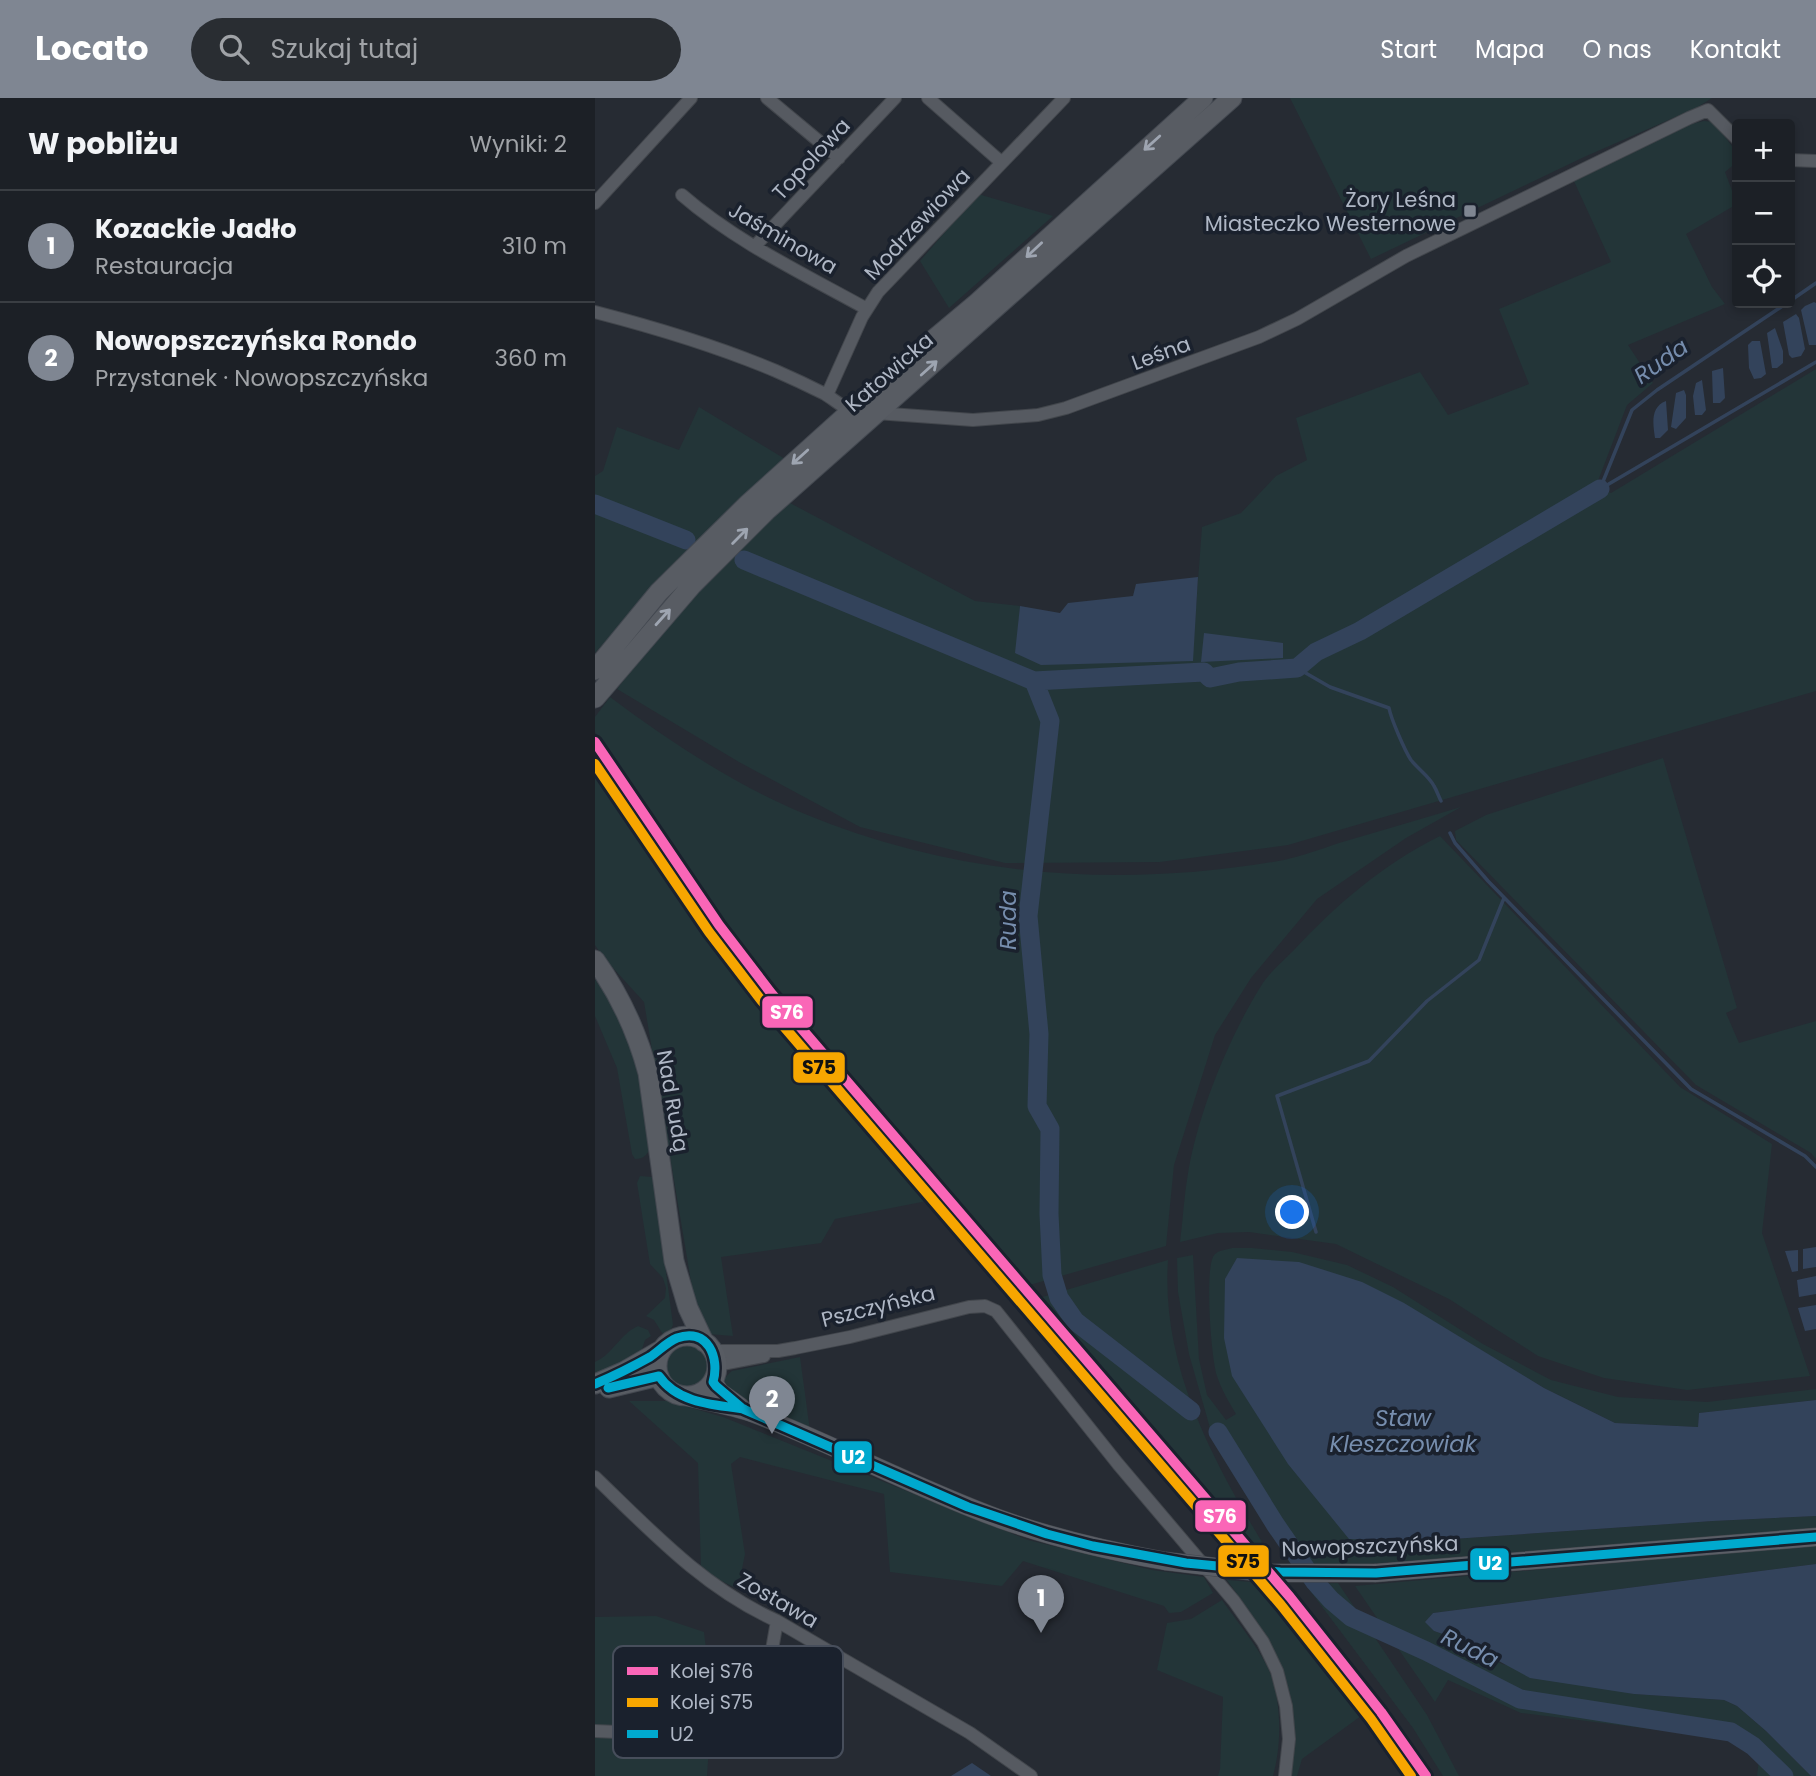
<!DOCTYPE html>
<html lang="pl">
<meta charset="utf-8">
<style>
body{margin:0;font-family:Poppins,sans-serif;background:#292d32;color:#f1f3f6}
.controls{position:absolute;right:21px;top:21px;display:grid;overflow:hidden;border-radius:7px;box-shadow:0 4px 10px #0003}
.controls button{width:63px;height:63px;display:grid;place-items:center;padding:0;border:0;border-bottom:2px solid #3a3e43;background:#1c2026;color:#f1f3f6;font:35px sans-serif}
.you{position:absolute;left:698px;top:1115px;width:24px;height:24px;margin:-18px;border:5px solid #fff;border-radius:50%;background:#1a73e8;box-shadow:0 0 0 10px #1a73e833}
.badge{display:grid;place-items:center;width:46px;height:46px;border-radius:50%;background:#7f8692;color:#fff;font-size:23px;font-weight:700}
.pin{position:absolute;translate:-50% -58px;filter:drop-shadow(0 2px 4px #0008)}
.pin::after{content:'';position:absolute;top:37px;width:24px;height:21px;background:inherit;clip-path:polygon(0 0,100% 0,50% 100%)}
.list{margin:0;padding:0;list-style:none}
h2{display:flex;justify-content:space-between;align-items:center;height:91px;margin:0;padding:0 28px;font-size:30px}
h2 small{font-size:23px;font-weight:400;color:#a0a3a7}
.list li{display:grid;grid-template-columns:46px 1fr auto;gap:21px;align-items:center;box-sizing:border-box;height:112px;padding:0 28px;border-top:2px solid #3a3e43}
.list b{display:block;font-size:26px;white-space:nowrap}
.list p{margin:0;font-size:23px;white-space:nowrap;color:#a0a3a7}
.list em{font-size:23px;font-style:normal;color:#a0a3a7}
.icon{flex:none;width:38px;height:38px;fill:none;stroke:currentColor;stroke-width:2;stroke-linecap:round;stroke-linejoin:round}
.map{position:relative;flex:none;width:1221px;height:1678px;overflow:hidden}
header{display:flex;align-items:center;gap:42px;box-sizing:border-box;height:98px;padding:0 35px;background:#7f8692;color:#fff}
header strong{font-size:33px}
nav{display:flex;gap:38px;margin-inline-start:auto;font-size:24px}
.search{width:490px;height:63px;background:#292d32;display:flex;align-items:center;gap:18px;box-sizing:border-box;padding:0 24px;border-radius:38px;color:#a0a3a7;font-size:26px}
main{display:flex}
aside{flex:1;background:#1c2026}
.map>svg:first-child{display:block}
.green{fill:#233538}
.water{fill:#33435b}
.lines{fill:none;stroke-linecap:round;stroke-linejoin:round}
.stream{stroke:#33435b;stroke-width:3.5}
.river{stroke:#33435b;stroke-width:19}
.street-casing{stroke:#42464c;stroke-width:14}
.secondary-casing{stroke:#42464c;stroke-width:19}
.primary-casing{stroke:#434850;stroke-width:21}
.street{stroke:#565a61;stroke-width:12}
.secondary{stroke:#5a5e66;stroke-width:18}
.primary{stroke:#585c63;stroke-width:19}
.secondary-bridge-casing{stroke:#42464c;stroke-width:19;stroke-linecap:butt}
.secondary-bridge{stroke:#5a5e66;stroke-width:18}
.bus-1-casing{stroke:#1a212d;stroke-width:14}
.bus-1{stroke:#00a9ce;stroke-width:9}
.rail-1-casing{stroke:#1a212d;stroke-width:16}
.rail-2-casing{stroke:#1a212d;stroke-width:16}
.rail-1{stroke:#fa66b7;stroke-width:10}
.rail-2{stroke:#f7a600;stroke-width:10}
.oneway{stroke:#9ea5b1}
.poi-dot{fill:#7f8692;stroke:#1a212d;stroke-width:2.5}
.labels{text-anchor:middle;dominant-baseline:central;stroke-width:7;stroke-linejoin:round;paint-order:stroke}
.street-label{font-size:21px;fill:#afb7c5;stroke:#1a212d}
.poi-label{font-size:21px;fill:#afb7c5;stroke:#1a212d;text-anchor:end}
.water-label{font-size:23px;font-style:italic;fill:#768dad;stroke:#1a212d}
.key{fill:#1a212d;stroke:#474e5b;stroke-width:2}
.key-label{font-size:19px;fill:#afb7c5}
.line-badge{stroke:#1a212d;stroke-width:2.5}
.badge-label{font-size:19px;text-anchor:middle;font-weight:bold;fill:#fff}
.pale-badge-label{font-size:19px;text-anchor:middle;font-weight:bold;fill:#111}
</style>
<header>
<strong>Locato</strong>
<div class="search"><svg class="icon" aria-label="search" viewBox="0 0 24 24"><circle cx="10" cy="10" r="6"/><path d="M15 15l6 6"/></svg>Szukaj tutaj</div>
<nav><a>Start</a><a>Mapa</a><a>O nas</a><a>Kontakt</a></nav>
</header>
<main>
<aside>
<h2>W pobliżu<small>Wyniki: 2</small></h2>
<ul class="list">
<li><span class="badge">1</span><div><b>Kozackie Jadło</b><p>Restauracja</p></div><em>310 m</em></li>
<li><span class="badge">2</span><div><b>Nowopszczyńska Rondo</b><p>Przystanek · Nowopszczyńska</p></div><em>360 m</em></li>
</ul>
</aside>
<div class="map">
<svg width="1221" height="1678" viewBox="0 0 1221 1678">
<rect width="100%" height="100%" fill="#262b33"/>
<path class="green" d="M695,0H1117L1101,10L989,59L776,161Z
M1109,23L1119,24L1142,55V64L1130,74L1142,106L1091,136L1117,189L1130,206L1033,247L1058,285L1032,307L1001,388L1016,395L1221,271V593L693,747L565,764L410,765L265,729L144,664L22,591L72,526L180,415L195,405L380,503L425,508L421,555L597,563L607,429L646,415L681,378L712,362L701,320L825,274L853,317L934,286L904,211L1016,164L978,81L1088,28Z
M383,96L458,118L354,210L325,163Z
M104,309L190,361L58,490L0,555V378L8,373L22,329L84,352Z
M15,599C75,644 140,687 210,716C362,779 527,791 689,762C707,758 726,751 744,745C785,733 826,721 866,709L811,740L722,801L656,880L620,937L579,1067L571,1148L431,1188L132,829L0,634V619Z
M1068,660L1142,910L1131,915L1144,945L1221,923V1061L1216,1055L1101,987L861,742L860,733L891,717Z
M0,670L126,856L239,992L337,1102L240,1121L226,1145L126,1159L138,1238L113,1236L99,1201L49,904L8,859L0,847Z
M845,738L1085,989L1177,1046L1167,1135L1215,1278L1092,1292L1009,1280L943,1258L854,1201L741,1146L654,1134L623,1135L585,1144C588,1121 589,1098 593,1075C603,1015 634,939 666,888C674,875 688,863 699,852C742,806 787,767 845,738Z
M0,881C6,890 13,899 18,908C41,951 49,1002 56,1049C52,1057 49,1061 40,1061L37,1056L22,970L0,918Z
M45,1078L57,1079L59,1083L78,1227L73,1238H69L59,1222L51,1218L70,1200L71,1190L68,1180L55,1166L42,1085Z
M637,1150H657L697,1154L752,1167L798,1189L888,1246L956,1282L1023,1299L1112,1304L1221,1291V1302L1104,1315L1103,1329L1020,1325L949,1290L836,1222L814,1444L1118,1423L1221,1418V1432L773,1466H698L641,1380L617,1337L594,1256L583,1194L582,1160L598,1157L604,1261L612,1297L631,1322L641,1316C634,1304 626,1291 622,1278C616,1259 610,1175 618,1159C621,1152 631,1152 637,1150Z
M573,1162C566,1265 615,1358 667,1444L661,1450L444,1200Z
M43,1228L53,1232L56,1238L50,1242L45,1257L0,1276V1264C18,1256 25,1236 43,1228Z
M70 1268a22 22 0 1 1 44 0a22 22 0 1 1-44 0Z
M205,1259L215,1333C199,1325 140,1304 131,1291C125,1284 131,1278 137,1273Z
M34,1303H72L128,1319L433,1442L557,1472L609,1479L618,1495L586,1514L574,1515L569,1508L428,1463L407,1488L295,1474L289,1396L145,1359L136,1366L150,1456L143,1491L112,1476L106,1470L103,1365Z
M1221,1447V1466L838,1515L831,1524L839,1533L865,1542L907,1566L1039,1596L1129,1602L1142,1608L1171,1633L1216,1678H1162L1164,1661L1136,1641L926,1615L853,1582L840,1604L760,1488Z
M632,1482L669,1485L761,1596L814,1678H807L770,1615L707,1661L702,1678H696C710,1590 681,1550 632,1482Z
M743,1485L832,1617L864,1678H848L818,1630L710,1486Z
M627,1502C640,1521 664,1550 673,1570C687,1601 687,1646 678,1678H623L625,1671L628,1599L562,1572L572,1525L596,1521Z
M61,1518L109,1534L115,1584L160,1597L140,1624L114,1649L112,1678H0V1519Z"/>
<path class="water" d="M1219,204L1221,205V247H1214L1206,212L1210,208Z
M1201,216L1204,220L1210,251L1206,258L1197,260L1194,257L1188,224Z
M1180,230L1188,253V265L1182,270H1177L1172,235Z
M1157,243H1165L1171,276L1166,280L1159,281L1154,270L1153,247Z
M1128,270L1130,300L1125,305H1118L1117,273Z
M1107,282L1111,312L1107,317H1100L1098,298L1101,285Z
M1089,292L1091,297V320L1081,331L1076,329L1081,295Z
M1071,303L1073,332L1065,340H1060C1058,326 1055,309 1071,303Z
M603,479L598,563L446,567L420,555L425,508L465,515L473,505L538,498L541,486Z
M609,535L688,545V560L606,564Z
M1221,1149V1169L1208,1171V1151Z
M1203,1152V1173L1197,1174L1190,1153Z
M642,1160L704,1164L767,1184L809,1205L949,1290L1020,1325L1103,1329L1104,1315L1221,1302V1418L1118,1423L814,1444L754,1441L693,1366L637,1278L629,1240L630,1181Z
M1221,1178V1196L1204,1199L1202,1182Z
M1221,1207V1231L1210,1233L1203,1210Z
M1221,1466V1678H1216L1171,1633L1142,1608L1129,1602L1039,1596L935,1580L865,1542L839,1533L830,1524L838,1515Z
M377,1665L396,1678H356Z"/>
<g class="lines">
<path class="stream" d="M1195,203L1221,185
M1007,390L1221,264
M1005,391L1037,312L1062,292L1192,205
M702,570L735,589L794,610C796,621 810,653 816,662C823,671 834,678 839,688C842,693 843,697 846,703
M855,735L860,745L893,783L1096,991L1210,1058L1221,1069
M721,1134L682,998L774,963L832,903L884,862L909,800"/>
<path class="river" d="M0,406L91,442
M149,462L439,583L455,623L433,818L444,936L442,1008L455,1031L454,1116L457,1177L464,1200L480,1223L596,1313
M439,583L609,574L615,580L644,574L702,570L721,554L765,533L1005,391
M623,1334L680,1426L720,1484L736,1502L756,1519L831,1553L925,1601L1136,1634L1158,1648L1189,1678"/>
<defs>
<path id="street" d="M172,0L244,60
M333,0L406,64
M1195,62L1221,63
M87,97C141,144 209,176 272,211
M0,105L96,0
M160,148L300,0
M0,214C62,230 122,248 181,273C197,280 214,288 230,296C240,302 251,313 263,314
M232,297L267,219L283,194L469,0
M281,315L378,322L443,317L471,310L664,239L702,221L811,158L1094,20L1113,12L1142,41
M118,1253H183L200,1250L255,1239L374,1209L390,1208L401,1213L523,1366L639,1503L668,1544L682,1573L691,1608L694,1641L690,1678
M122,1267L169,1258
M0,1379C57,1434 109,1490 182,1523L375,1635L436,1678
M0,1633L130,1639C144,1637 155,1637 164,1626L182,1523"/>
<path id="secondary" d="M118,1284L125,1294L146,1309
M90,1298C115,1305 141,1308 165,1318C246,1350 323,1391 405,1421C459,1440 514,1453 570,1463
M781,1475L1221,1439"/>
<path id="primary" d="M0,572L64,494L153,406L296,277L382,205L608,0
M0,600L97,487L171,413L637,0
M0,862C25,897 42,934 53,975L79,1163L93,1210L109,1244
M62 1268a30 30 0 1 1 60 0a30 30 0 1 1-60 0Z
M0,1286L28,1274L66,1252
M14,1290L64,1278"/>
</defs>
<use href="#street" class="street-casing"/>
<use href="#secondary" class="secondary-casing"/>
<use href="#primary" class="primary-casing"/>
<use href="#street" class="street"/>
<use href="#secondary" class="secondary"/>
<use href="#primary" class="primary"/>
<defs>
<path id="secondary-bridge" d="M570,1463L670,1475H781"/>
</defs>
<use href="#secondary-bridge" class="secondary-bridge-casing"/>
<use href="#secondary-bridge" class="secondary-bridge"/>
<defs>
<path id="bus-1" d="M0,1286C19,1278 37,1269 55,1259C64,1253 72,1244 82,1240C113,1229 125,1260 118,1284L121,1288L148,1311L373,1409L452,1436L498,1448L591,1465L685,1474L781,1475L1221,1439
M13,1290L64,1278C82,1305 119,1307 149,1311"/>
</defs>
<use href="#bus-1" class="bus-1-casing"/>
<use href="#bus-1" class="bus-1"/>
<defs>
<path id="rail-1" d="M0,644L124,827L176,895L695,1499L786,1614L831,1678"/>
<path id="rail-2" d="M0,666L114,834L166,902L686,1507L776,1621L816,1678"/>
</defs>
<use href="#rail-1" class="rail-1-casing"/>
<use href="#rail-2" class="rail-2-casing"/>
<use href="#rail-1" class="rail-1"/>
<use href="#rail-2" class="rail-2"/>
</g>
<defs><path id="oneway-shaft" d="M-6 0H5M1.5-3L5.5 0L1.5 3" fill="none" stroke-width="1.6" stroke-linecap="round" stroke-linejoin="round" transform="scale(1.75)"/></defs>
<g class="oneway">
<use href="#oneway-shaft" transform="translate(557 45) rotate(138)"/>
<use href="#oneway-shaft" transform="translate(439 152) rotate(137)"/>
<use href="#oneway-shaft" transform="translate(334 270) rotate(-42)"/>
<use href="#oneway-shaft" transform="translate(205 359) rotate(138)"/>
<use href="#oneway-shaft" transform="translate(145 438) rotate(-45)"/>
<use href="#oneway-shaft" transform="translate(68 519) rotate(-48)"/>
</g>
<rect class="poi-dot" x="868" y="106" width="14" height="14" rx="3.5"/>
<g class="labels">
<g class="street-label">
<text transform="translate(216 61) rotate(-47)">Topolowa</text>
<text transform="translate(322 126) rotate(-47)">Modrzewiowa</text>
<text transform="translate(188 140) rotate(30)">Jaśminowa</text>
<text transform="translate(566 255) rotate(-20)">Leśna</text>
<text transform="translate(294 274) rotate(-41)">Katowicka</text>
<text transform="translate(78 1003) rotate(80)">Nad Rudą</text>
<text transform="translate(283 1208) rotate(-14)">Pszczyńska</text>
<text transform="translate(775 1448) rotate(-2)">Nowopszczyńska</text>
<text transform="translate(183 1502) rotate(30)">Zostawa</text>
</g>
<g class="poi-label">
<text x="861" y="101">Żory Leśna<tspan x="861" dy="24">Miasteczko Westernowe</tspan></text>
</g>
<g class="water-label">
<text transform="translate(1066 263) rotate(-35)">Ruda</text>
<text transform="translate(413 822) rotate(-90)">Ruda</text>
<text x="808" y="1320">Staw<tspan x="808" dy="26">Kleszczowiak</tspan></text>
<text transform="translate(875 1550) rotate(26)">Ruda</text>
</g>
</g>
<rect x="18" y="1548" width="230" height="112" rx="10" class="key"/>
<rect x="32" y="1569" width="31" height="8" fill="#fa66b7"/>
<rect x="32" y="1600" width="31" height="9" fill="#f7a600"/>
<rect x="32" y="1632" width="31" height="8" fill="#00a9ce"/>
<g class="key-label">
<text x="75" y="1580">Kolej S76</text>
<text x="75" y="1611">Kolej S75</text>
<text x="75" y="1643">U2</text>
</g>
<g class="line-badge">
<rect x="166" y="897" width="53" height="34" rx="7" fill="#fa66b7"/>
<rect x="197" y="953" width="54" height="33" rx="7" fill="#f7a600"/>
<rect x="238" y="1342" width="40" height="34" rx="7" fill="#00a9ce"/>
<rect x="599" y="1401" width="53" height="34" rx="7" fill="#fa66b7"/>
<rect x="622" y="1446" width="53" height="34" rx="7" fill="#f7a600"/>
<rect x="874" y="1449" width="41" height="34" rx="7" fill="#00a9ce"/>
</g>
<g class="badge-label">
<text x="192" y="921">S76</text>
<text x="258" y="1366">U2</text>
<text x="625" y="1425">S76</text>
<text x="895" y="1472">U2</text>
</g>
<g class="pale-badge-label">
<text x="224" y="976">S75</text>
<text x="648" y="1470">S75</text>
</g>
</svg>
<div class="controls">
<button>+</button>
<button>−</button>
<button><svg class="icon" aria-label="locate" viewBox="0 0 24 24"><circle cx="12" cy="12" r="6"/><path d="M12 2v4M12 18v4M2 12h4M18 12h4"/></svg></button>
</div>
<div class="you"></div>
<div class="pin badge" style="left:446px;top:1535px">1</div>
<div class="pin badge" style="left:177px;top:1336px">2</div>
</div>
</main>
